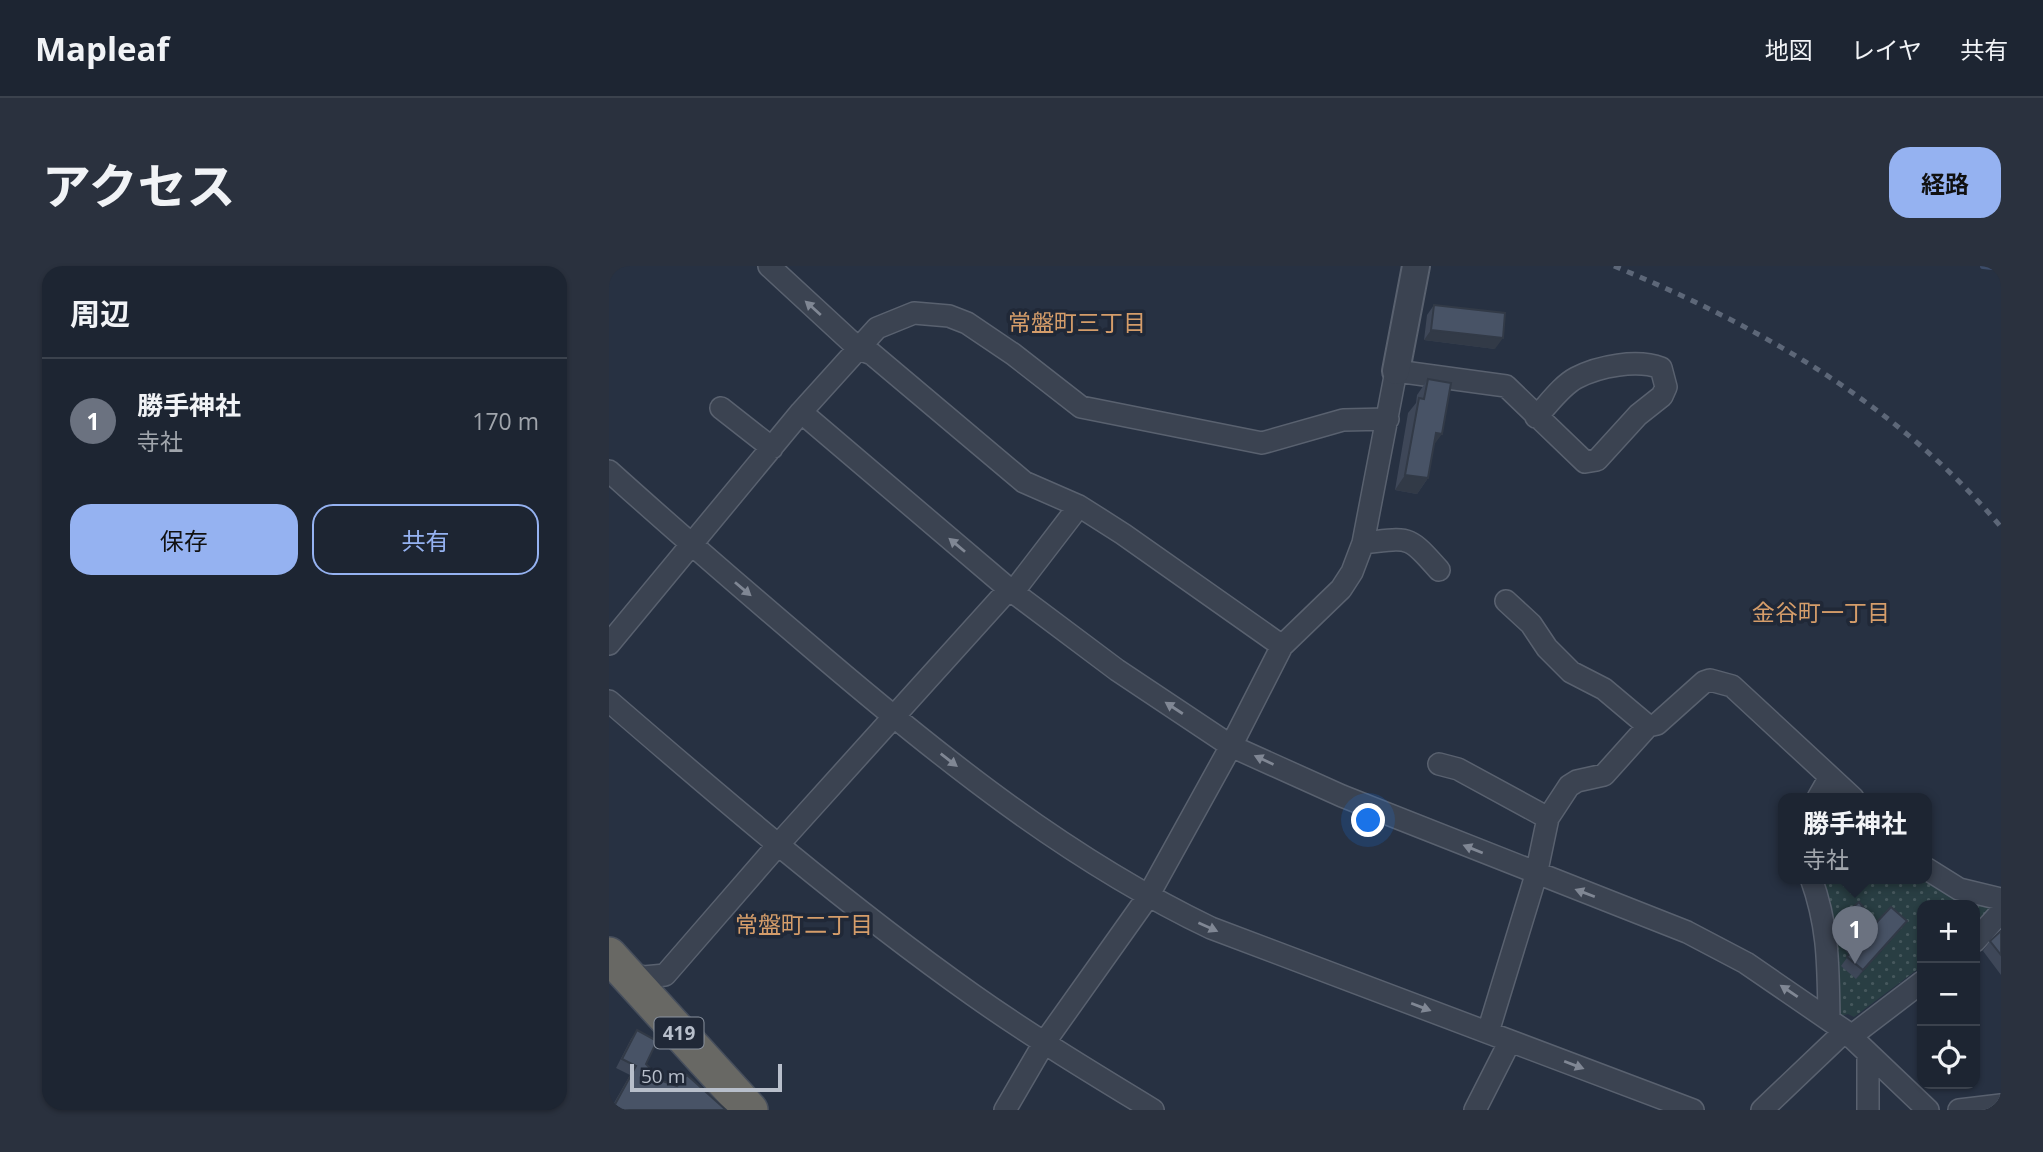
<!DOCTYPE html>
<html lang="ja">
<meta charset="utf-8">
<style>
body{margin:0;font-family:"Open Sans","Noto Sans JP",sans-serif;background:#2a313e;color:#f1f3f6}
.controls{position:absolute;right:21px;bottom:21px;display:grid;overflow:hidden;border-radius:14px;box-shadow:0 2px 5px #0004}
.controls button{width:63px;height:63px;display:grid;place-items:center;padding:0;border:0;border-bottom:2px solid #3b424d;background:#1d2532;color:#f1f3f6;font:35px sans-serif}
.scale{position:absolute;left:21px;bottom:18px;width:152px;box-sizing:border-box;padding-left:7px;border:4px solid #b8bfcb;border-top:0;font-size:19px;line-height:24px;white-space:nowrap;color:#b8bfcb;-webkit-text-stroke:5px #202837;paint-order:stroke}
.you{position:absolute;left:760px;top:555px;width:24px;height:24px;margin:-18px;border:5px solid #fff;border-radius:50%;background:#1a73e8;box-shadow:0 0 0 10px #1a73e833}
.badge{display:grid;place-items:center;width:46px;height:46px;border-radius:50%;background:#95b2f1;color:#fff;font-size:23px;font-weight:700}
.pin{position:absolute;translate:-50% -58px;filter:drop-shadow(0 2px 4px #0008)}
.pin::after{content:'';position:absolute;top:37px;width:24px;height:21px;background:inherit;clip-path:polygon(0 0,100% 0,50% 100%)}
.popup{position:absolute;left:1169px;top:527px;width:154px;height:91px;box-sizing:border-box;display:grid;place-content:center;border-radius:14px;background:#1d2532;filter:drop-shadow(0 2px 5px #0005);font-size:23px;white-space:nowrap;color:#a0a5ac}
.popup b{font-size:26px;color:#f1f3f6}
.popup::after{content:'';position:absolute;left:50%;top:100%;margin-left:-14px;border:14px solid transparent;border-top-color:#1d2532}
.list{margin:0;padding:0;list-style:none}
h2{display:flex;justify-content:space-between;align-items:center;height:91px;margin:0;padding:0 28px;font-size:30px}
h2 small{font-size:23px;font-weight:400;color:#a0a5ac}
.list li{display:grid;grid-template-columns:46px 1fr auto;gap:21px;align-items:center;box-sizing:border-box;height:126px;padding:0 28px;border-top:2px solid #3b424d}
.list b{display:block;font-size:26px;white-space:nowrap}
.list p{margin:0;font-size:23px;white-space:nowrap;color:#a0a5ac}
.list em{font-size:23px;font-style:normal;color:#a0a5ac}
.actions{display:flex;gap:14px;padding:21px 28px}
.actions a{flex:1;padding:16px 0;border:2px solid #95b2f1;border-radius:21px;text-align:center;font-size:24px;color:#95b2f1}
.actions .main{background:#95b2f1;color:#111}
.icon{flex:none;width:38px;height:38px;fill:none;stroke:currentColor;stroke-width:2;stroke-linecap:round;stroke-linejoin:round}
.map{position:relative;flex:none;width:1392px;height:844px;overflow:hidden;border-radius:21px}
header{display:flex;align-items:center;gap:42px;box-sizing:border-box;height:98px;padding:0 35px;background:#1d2532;border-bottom:2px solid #3b424d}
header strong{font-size:33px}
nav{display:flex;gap:38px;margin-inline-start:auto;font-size:24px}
.intro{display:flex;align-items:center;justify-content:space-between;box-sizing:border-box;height:168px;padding:0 42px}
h1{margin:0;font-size:49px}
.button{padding:18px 32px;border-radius:21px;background:#95b2f1;color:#111;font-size:24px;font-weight:700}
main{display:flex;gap:42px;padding:0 42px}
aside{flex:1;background:#1d2532;border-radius:21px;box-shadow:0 2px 5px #0004}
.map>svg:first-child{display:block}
.park{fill:url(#park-dots)}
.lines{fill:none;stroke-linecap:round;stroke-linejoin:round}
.stream{stroke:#3d4d6a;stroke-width:6}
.minor-casing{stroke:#59616f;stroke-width:24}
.tertiary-casing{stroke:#59616f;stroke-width:30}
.trunk-casing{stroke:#464e5c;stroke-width:38}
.minor{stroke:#3b4351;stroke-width:21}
.tertiary{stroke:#3b4351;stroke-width:26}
.trunk{stroke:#686864;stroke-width:35}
.rail{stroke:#5d6778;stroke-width:5;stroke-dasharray:7 7;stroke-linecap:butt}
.wall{fill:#3e4758}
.shaded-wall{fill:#323a47}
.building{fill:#485366;stroke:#323a47;stroke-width:2}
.oneway{fill:#808794}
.labels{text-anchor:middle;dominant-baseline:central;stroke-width:7;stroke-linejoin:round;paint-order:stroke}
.shield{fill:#202837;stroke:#8a929f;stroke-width:2}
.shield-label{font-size:19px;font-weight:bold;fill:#b8bfcb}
.neighbourhood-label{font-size:23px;fill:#d59d6a;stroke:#202837}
</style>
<header>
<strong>Mapleaf</strong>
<nav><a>地図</a><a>レイヤ</a><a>共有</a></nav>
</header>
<div class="intro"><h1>アクセス</h1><a class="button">経路</a></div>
<main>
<aside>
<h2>周辺<small></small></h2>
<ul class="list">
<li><span class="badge" style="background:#6b7280">1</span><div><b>勝手神社</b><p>寺社</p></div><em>170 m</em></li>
</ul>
<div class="actions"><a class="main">保存</a><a>共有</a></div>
</aside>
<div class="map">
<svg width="1392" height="844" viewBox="0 0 1392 844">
<defs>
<pattern id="park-dots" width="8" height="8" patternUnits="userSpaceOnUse" patternTransform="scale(1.75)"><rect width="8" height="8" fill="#293e43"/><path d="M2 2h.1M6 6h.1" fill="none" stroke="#46585d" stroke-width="1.8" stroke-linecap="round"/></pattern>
</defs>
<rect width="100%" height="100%" fill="#273142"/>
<path class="park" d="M1205,612H1318L1379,639L1380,644L1366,659V639H1313V700L1245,751L1239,748L1232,750Z"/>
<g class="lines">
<path class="stream" d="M1374,0L1392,2"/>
<defs>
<path id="minor" d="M160,0L250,83L263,88L415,216L470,240L514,268L673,380
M112,142L163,182
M192,146L400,323L508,404L622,480L733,530L1078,666L1137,697L1236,765L1319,844
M0,205C71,269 143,331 216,393C336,495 460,594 602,662L1084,844
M754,277C801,272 798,268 830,304
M404,326L470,240
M897,335L922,358L938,382L962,406L995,423L1039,460
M0,378L192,146L268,62L305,47L340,50L358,57L404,88L472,141L653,177L734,154L779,153
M0,435C118,537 237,639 364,729C422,770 483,807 544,844
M830,498L849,503L939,552
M1209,532L1221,511
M1318,603L1350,623L1392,633
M1202,612C1220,662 1219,700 1220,752
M1366,675L1392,646
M16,707L35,711L56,709L168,580L400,323
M879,766L927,609L939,552L960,520L968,515L995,509L1039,460L1048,458L1095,416L1101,414L1123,420L1244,532
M1241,771L1313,716
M396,844L435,777L538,632L622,480L673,380L732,323L743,306L754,277L787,105L897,120L976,196L988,194L1029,149L1053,130L1057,121L1052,102C1028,93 990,100 967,112C952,120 939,139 927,151
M866,844L901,775
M1153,844L1236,765
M1259,844V789
M1350,844L1392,839"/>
<path id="tertiary" d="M787,105L807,0"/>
<path id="trunk" d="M0,689L141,844"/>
</defs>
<use href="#minor" class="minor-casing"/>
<use href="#tertiary" class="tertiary-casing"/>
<use href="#trunk" class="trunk-casing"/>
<use href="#minor" class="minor"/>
<use href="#tertiary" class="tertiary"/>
<use href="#trunk" class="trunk"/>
<path class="rail" d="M1005,0C1152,61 1288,138 1392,261"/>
</g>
<path class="wall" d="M825,39L886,83L815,74L818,49Z
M819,113L825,179L819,212L808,228L786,224L799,147L807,137L808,129Z
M1234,650L1291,664L1247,713L1232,700L1240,689L1230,677L1228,659Z
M1392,665V709L1374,685L1381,675Z
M28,764L37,798L53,815L117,844H1L21,809L7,802L22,773Z"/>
<path class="shaded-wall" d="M822,64L894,72L886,83L815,74Z
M827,167L833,168L822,183Z
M796,209L819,212L808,228L786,224Z
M1298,655L1291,664L1247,713L1254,704Z"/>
<path class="building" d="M825,39L896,47L894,72L822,64Z
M819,113L842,117L833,168L827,167L819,212L796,209L810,132L815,133Z
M1250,636L1267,657L1282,641L1298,655L1254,704L1238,691L1246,680L1236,668L1234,650Z
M1392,665V689L1381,675Z
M28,764L48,775L37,798L53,815L68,820L78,809L117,844H3L27,800L13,793Z"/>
<defs><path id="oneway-solid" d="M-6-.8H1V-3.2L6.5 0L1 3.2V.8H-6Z" transform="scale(1.75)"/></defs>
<g class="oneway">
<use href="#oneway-solid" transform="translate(204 42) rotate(-138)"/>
<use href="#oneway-solid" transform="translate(348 279) rotate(-140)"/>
<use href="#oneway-solid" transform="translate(134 323) rotate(40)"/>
<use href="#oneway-solid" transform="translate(565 442) rotate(-147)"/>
<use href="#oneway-solid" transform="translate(340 494) rotate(38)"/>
<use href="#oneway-solid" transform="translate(655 494) rotate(-155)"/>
<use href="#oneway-solid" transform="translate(864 583) rotate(-158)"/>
<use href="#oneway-solid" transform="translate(976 627) rotate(-159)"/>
<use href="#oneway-solid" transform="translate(599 661) rotate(24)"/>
<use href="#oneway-solid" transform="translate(1180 725) rotate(-146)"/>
<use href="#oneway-solid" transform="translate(812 741) rotate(21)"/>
<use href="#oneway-solid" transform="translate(965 799) rotate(21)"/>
</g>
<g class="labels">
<rect class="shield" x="45.5" y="751.5" width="49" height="31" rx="5"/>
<g class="shield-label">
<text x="70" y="767">419</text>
</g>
<g class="neighbourhood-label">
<text x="468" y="56">常盤町三丁目</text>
<text x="1212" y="346">金谷町一丁目</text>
<text x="195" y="658">常盤町二丁目</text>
</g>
</g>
</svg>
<div class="controls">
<button>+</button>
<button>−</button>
<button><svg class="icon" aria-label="locate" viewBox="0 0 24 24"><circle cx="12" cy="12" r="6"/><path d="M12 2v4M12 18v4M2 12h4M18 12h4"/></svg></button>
</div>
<div class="scale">50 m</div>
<div class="you"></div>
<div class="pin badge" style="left:1246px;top:698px;background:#6b7280">1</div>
<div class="popup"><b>勝手神社</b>寺社</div>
</div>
</main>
